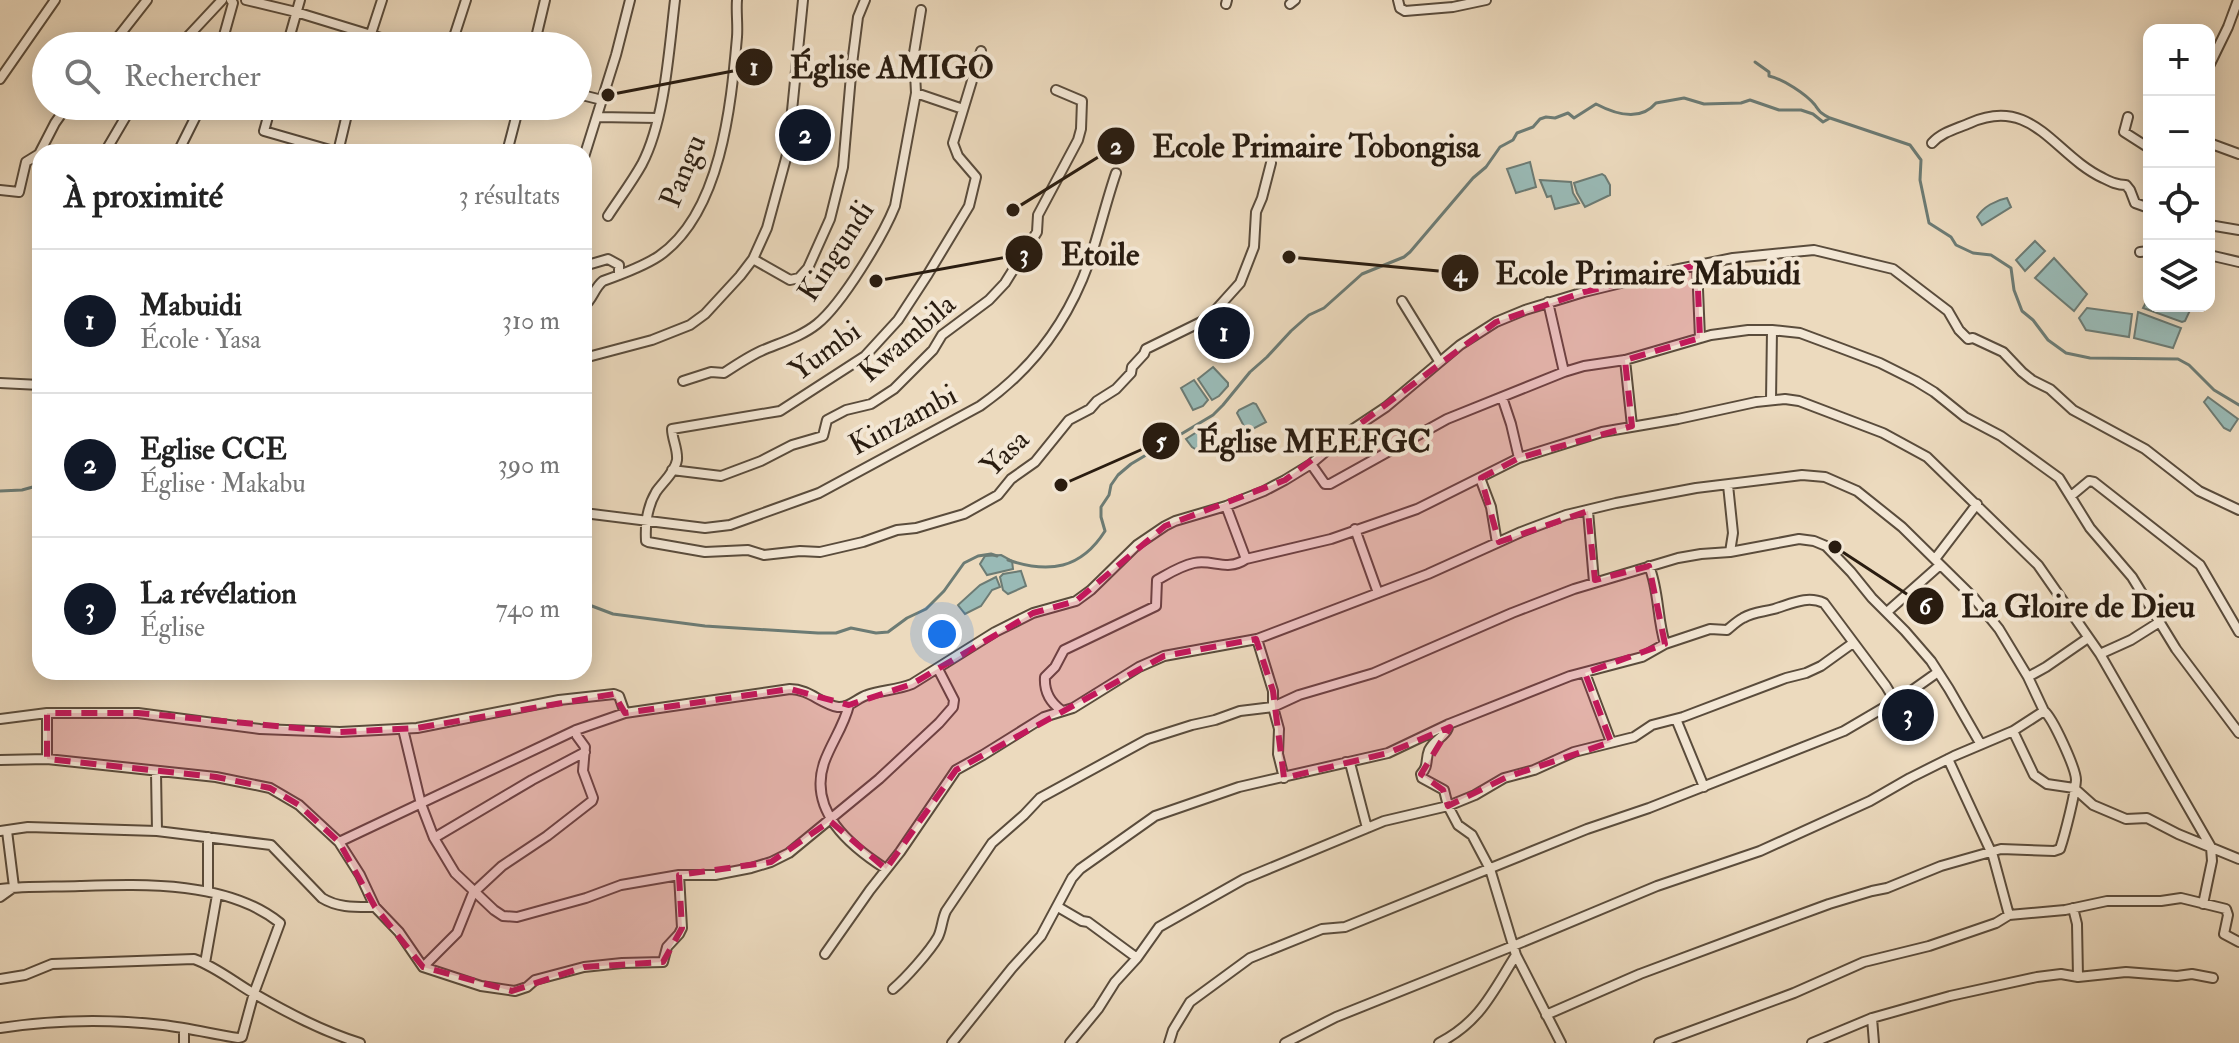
<!DOCTYPE html>
<html lang="fr">
<meta charset="utf-8">
<style>
body{margin:0;font-family:"IM FELL Double Pica",serif;background:#f2f2f2;color:#222}
.controls{position:absolute;right:24px;top:24px;display:grid;overflow:hidden;border-radius:16px;box-shadow:0 4px 20px #0003}
.controls button{width:72px;height:72px;display:grid;place-items:center;padding:0;border:0;border-bottom:2px solid #e0e0e0;background:#fff;color:#222;font:40px sans-serif}
.you{position:absolute;left:942px;top:634px;width:28px;height:28px;margin:-20px;border:6px solid #fff;border-radius:50%;background:#1a73e8;box-shadow:0 0 0 12px #1a73e833}
.badge{display:grid;place-items:center;width:52px;height:52px;border-radius:50%;background:#111827;color:#fff;font-size:26px;font-weight:700}
.pin{position:absolute;translate:-50% -50%;border:4px solid #fff;box-shadow:0 2px 8px #0006}
.list{margin:0;padding:0;list-style:none}
h2{display:flex;justify-content:space-between;align-items:center;height:104px;margin:0;padding:0 32px;font-size:34px}
h2 small{font-size:26px;font-weight:400;color:#767676}
.list li{display:grid;grid-template-columns:52px 1fr auto;gap:24px;align-items:center;box-sizing:border-box;height:144px;padding:0 32px;border-top:2px solid #e0e0e0}
.list b{display:block;font-size:30px;white-space:nowrap}
.list p{margin:0;font-size:26px;white-space:nowrap;color:#767676}
.list em{font-size:26px;font-style:normal;color:#767676}
.icon{flex:none;width:44px;height:44px;fill:none;stroke:currentColor;stroke-width:2;stroke-linecap:round;stroke-linejoin:round}
.map{position:relative;flex:none;width:2239px;height:1043px;overflow:hidden}
.search{position:absolute;background:#fff;box-shadow:0 4px 20px #0003;left:32px;top:32px;width:560px;height:88px;display:flex;align-items:center;gap:20px;box-sizing:border-box;padding:0 28px;border-radius:44px;color:#767676;font-size:30px}
.panel{position:absolute;background:#fff;box-shadow:0 4px 20px #0003;left:32px;top:144px;width:560px;height:536px;border-radius:24px}
.map>svg:first-child{display:block}
.water{fill:#99bab6;stroke:#6c7b74;stroke-width:2}
.lines{fill:none;stroke-linecap:round;stroke-linejoin:round}
.stream{stroke:#6c7b74;stroke-width:3}
.minor-casing{stroke:#5a4c3c;stroke-width:12}
.minor{stroke:#f3e7d5;stroke-width:8}
.marked{fill:#c2185b;fill-opacity:0.2;stroke:#c2185b;stroke-width:6;stroke-dasharray:16 10;stroke-linejoin:round}
.labels{text-anchor:middle;dominant-baseline:central;stroke-width:8;stroke-linejoin:round;paint-order:stroke}
.street-label{font-size:30px;fill:#291c10;stroke:#f3e7d5}
.leader{fill:none;stroke:#291c10;stroke-width:3}
.callout-dot{fill:#291c10;stroke:#f3e7d5;stroke-width:3}
.mark-label{font-size:24px;text-anchor:middle;font-weight:bold;fill:#fff}
.callout-label{font-size:32px;text-anchor:middle;font-weight:bold;fill:#291c10;stroke:#f3e7d5;stroke-width:8;stroke-linejoin:round;paint-order:stroke}
</style>
<div class="map">
<svg width="2239" height="1043" viewBox="0 0 2239 1043">
<rect width="100%" height="100%" fill="#ecdabe"/>
<filter id="stains"><feTurbulence type="fractalNoise" baseFrequency=".0025" numOctaves="4"/><feColorMatrix values="0 0 0 0 .2 0 0 0 0 .09 0 0 0 0 .02 0 0 0 .5 -.17"/></filter>
<radialGradient id="worn" r=".72"><stop offset=".6" stop-color="#630" stop-opacity="0"/><stop offset="1" stop-color="#630" stop-opacity=".3"/></radialGradient>
<path class="water" d="M1530,162L1536,187L1516,193L1507,169Z
M1602,174L1605,176L1610,185V195L1585,207L1577,193L1574,183Z
M1540,180L1571,182L1573,193L1579,203L1555,209L1551,196L1547,197Z
M2007,198L2011,207L1982,225L1977,217C1983,207 1996,200 2007,198Z
M2035,241L2045,251L2025,271L2016,260Z
M2054,258L2087,294L2074,311L2035,278Z
M2149,297V306H2192L2185,321L2182,322L2143,308Z
M2087,308L2132,314L2129,337L2086,330L2079,318Z
M2138,312L2181,328L2173,348L2134,338Z
M1213,367L1228,383V386L1219,396L1212,400L1198,379Z
M1194,380L1208,400L1203,406L1193,410L1181,388Z
M2208,397L2238,419L2230,431L2224,428L2204,402Z
M1253,403L1256,404L1266,422L1247,432L1237,413L1239,410Z
M1214,421L1216,438L1197,450L1192,447L1186,439Z
M1001,555L1012,561L1013,569L987,575L980,564L985,556Z
M1021,571L1026,586L1008,594L1003,590L1000,577L1003,574Z
M996,577L1000,587L992,590L981,606L965,614L958,605L980,585Z"/>
<g class="lines">
<path class="stream" d="M1755,62L1769,72V76C1783,79 1806,94 1815,105C1820,112 1821,114 1830,118
M0,491L22,490L40,485
M1008,560C1049,574 1081,569 1105,531L1101,517V507L1109,495L1111,485L1118,475L1131,464L1213,415L1223,405L1250,372L1267,357L1291,331L1309,315L1324,308L1362,274L1404,257L1410,252L1473,178L1486,167L1500,147L1513,140L1517,133L1533,127L1540,119L1546,117L1555,118L1568,113L1574,118L1596,104C1615,114 1640,122 1656,103L1684,98L1704,104L1741,103L1750,100L1779,110H1801L1813,114L1823,122L1830,118L1910,145L1921,160L1920,180L1929,223L1951,237L1956,245L1973,253L1991,255L2011,268L2014,290L2022,311L2033,320L2048,340L2066,353L2090,358L2178,359L2189,365L2214,390L2239,405
M584,603L613,614L705,626L818,633H836L851,628L876,633L888,632L907,618L926,609L944,591L964,563L978,556L991,554L997,556"/>
<defs>
<path id="minor" d="M246,0L296,12L407,46
M1398,0L1400,8L1405,11L1453,7L1486,0
M1226,4L1227,0
M1290,4L1295,0
M111,46L147,0
M179,46L222,0
M221,46L233,3L231,0
M287,46L300,0
M367,46L382,0
M451,46L466,0
M534,46L545,0
M981,51L953,143L958,156L976,177L969,206L928,274L898,320L865,356L780,411L672,429C672,439 678,449 677,460C675,472 663,482 656,492C647,507 645,523 646,541L648,542L705,552L748,550L764,555L800,551L820,552L863,542L897,530L916,528L964,514L998,495L1011,479L1035,462L1069,420L1090,409L1097,401L1116,389L1131,373L1132,367L1144,354L1146,349L1201,322L1213,313L1240,283L1254,247L1256,212L1262,198L1271,163
M2209,66L2228,27L2238,0
M0,79L55,0
M916,93L963,109
M578,94L602,100
M271,106L264,131L337,152
M597,117L657,118
M2128,117L2124,132L2149,148
M1932,143C1942,132 1956,129 1970,123C2033,95 2054,155 2103,178C2111,182 2117,185 2126,185L2130,190L2135,203L2149,208
M2209,143L2239,154
M105,152L132,106
M178,152L201,106
M338,152L349,106
M507,152L519,106
M584,157L616,55L630,0
M0,190L19,192L26,162L39,154L55,123L67,106
M608,216C619,199 632,182 642,164C665,120 669,49 675,0
M2209,225L2239,230
M2140,252L2149,251
M2209,255L2239,262
M753,259L790,280L799,278L808,268L830,219L843,167L852,64L858,17L865,0
M1697,265L1700,338
M584,266L608,259L619,265V275
M1402,301L1439,361
M1548,302L1564,372
M584,306C593,299 594,288 603,281C620,275 644,266 659,256C721,213 731,106 737,37C738,25 736,12 737,0
M584,358L652,340L690,325L705,314L740,276L753,259L767,228L788,151L803,0
M1625,360L1632,426
M683,381L711,372L724,373C736,365 748,357 761,351C779,343 801,337 817,324C842,304 883,236 895,206L916,93L914,53L921,10
M0,383L40,385
M1502,397L1511,424L1519,458
M1771,400L1772,330
M1311,464L1325,484H1330L1447,419L1564,372L1584,366L1625,360L1711,335L1748,330H1772L1800,333L1843,349L1880,363L1916,381L1934,392L1965,417L2001,436L2059,478L2090,528L2132,577L2176,649L2239,733
M672,470L721,476L761,461L792,445L823,436L827,420L846,410L871,404L894,389L933,350L942,335L989,300L1005,283L1037,232L1038,215L1078,140L1081,129L1082,101L1056,90
M1480,478L1491,507L1497,543
M1728,485L1733,533L1730,552
M2071,496L2089,481L2094,482L2200,565L2239,632
M1226,506L1246,559
M1588,511L1594,582
M584,513L705,528L730,525L819,493L980,406C1032,370 1068,321 1089,262C1099,233 1106,202 1116,173
M1355,529L1378,593
M1935,559L1977,504
M1649,566C1659,590 1657,618 1665,644
M1887,612L1940,565
M1257,639L1273,691V707L1279,729L1278,754L1284,778
M2100,654L2131,640L2158,623
M1585,673L1611,742
M2028,677L2046,667L2088,638
M849,705C844,726 831,743 824,763C808,811 850,846 886,869
M1061,710C1050,702 1044,691 1045,677L1055,667L1064,650L1156,606L1157,580C1168,574 1180,566 1194,563C1213,559 1227,572 1246,559L1331,539L1417,509L1519,458L1602,432L1678,419L1756,402L1785,399L1799,401L1883,433L1927,457L2038,565L2100,654L2211,847L2212,861L2203,904
M0,719L47,713H138L260,729L340,732L417,728L559,700L614,694L619,696L625,713
M1676,719L1704,787
M1449,724C1447,737 1434,739 1429,750C1425,760 1429,766 1421,774L1422,778L1444,790L1448,806L1458,825L1472,835L1490,869L1516,955L1561,1043
M403,729L421,804L434,838L455,873L494,910L503,916L517,917L586,898L621,885L679,875H715L751,868L771,862L789,853L879,779L939,723L953,707L954,700L938,669
M2013,731L2034,775L2047,784L2074,788L2093,805L2126,819L2147,818L2178,834L2239,859
M47,759V713
M1948,759L1993,856L2009,915
M0,760L47,759L216,777L270,788L299,805L339,842L360,875L375,907L399,932L423,967L481,986L515,991L527,987L535,980L584,967L622,963L663,962L667,947L679,934L682,928L679,875
M1346,762L1350,763L1367,828
M156,772L157,831
M0,831L28,827L157,831L271,845L322,898C338,908 356,907 375,907
M208,837V890
M434,838L532,780L585,752
M339,842L576,730L625,713L790,689C809,689 821,704 838,707C850,708 857,698 867,695C882,690 897,690 912,684L995,632L1033,613L1076,601L1091,590L1137,545L1165,526L1175,521L1226,506L1264,491L1285,480L1311,464L1350,431L1386,407L1460,345L1496,322L1525,310L1584,292L1674,270L1733,258L1814,250L1893,269L1948,311L1959,330L1968,339L1973,338L2003,352L2022,372L2032,380L2050,389L2073,410L2145,449L2199,491L2239,510
M0,889C26,886 53,887 80,886C144,884 228,881 280,923L254,993L242,1037L238,1038C213,1034 188,1028 163,1025C110,1019 53,1020 0,1028
M0,897L14,887L7,831
M1058,907L1082,921L1088,922L1137,958
M2073,908L2077,924L2078,977
M825,954L870,890L900,852L956,770L983,755L1044,717L1073,708L1139,667L1164,656L1257,639L1428,574L1521,532L1566,515L1616,503L1696,488L1802,475L1825,477L1857,491L1902,527L1974,598L1999,629L2028,677L2044,711C2053,718 2076,769 2076,780C2075,795 2065,834 2060,849L2054,851L2001,849L1941,866L1887,888L1872,891L1829,904L1750,933L1640,974L1546,1015
M205,963L217,895
M423,967L457,933L473,893L502,866L547,836L592,801L593,798L583,771L585,747L577,736L576,730
M0,979L25,975L52,964L194,959C216,967 234,982 253,993C288,1013 322,1031 360,1043
M893,989C906,978 930,951 938,937C942,929 942,919 946,911L992,843L1024,815L1040,798L1148,739L1192,725L1215,720L1240,711L1273,707L1299,695L1374,673L1512,613L1574,589L1678,558L1701,554L1730,552L1799,539L1814,541L1826,546L1851,572L1872,598L1905,631L1931,661L1949,689L1980,743
M1872,1018L1874,1043
M184,1043V1030
M952,1043L1012,968L1041,936L1072,878L1080,869L1155,816L1239,787L1388,753L1449,724L1570,676L1642,657L1665,644L1710,629L1727,630C1732,626 1737,621 1743,618C1753,612 1763,612 1774,609C1791,604 1807,595 1824,603L1886,686L1895,701
M1070,1043L1098,1009L1115,982L1137,958L1159,927L1244,879L1384,821L1448,806L1475,795L1504,778L1534,770L1574,752L1634,737L1652,725L1683,717L1786,678L1806,673L1821,666L1853,643
M1169,1043L1173,1030L1190,1002L1250,958L1322,929L1345,927L1587,829L1649,808L1844,731L1907,694L1938,672
M1285,1043L1336,1017L1513,946L1657,886L1760,851L1870,801L1910,778L1954,756L2013,731L2044,711
M1439,1043C1480,1022 1492,993 1516,955
M1659,1043L1794,993L1864,962L1929,946L1996,923L2009,915L2065,910L2107,901H2161L2181,898L2226,909L2228,915L2224,934L2239,942
M1812,1043L1872,1018L1950,996L2037,977L2061,974L2078,977L2126,972L2177,976L2192,974L2213,978"/>
</defs>
<use href="#minor" class="minor-casing"/>
<use href="#minor" class="minor"/>
</g>
<path class="marked" d="M1697,265L1700,338L1625,360L1632,426L1519,458L1481,478L1499,542L1588,511L1595,580L1649,566L1665,644L1585,673L1611,742L1507,777L1448,806L1443,790L1421,774L1450,727L1388,753L1284,778L1273,691L1256,639L1164,656L956,770L886,869L830,821L771,862L679,875L682,928L663,962L584,967L512,991L423,967L375,907L339,842L299,805L270,788L216,777L47,759V713H138L340,732L417,728L614,694L625,713L790,689L849,705L912,684L1033,613L1076,601L1165,526L1285,480L1496,322L1584,292Z"/>
<g class="labels">
<g class="street-label">
<text transform="translate(683 171) rotate(-68)">Pangu</text>
<text transform="translate(836 251) rotate(-57)">Kingundi</text>
<text transform="translate(907 338) rotate(-41)">Kwambila</text>
<text transform="translate(825 351) rotate(-36)">Yumbi</text>
<text transform="translate(903 420) rotate(-28)">Kinzambi</text>
<text transform="translate(1005 453) rotate(-44)">Yasa</text>
</g>
</g>
<path class="leader" d="M608 95L754 67M1013 210L1116 146M876 281L1024 254M1289 257L1460 273M1061 485L1161 441M1835 547L1925 606"/>
<g class="callout-dot">
<circle cx="608" cy="95" r="8"/>
<circle cx="1013" cy="210" r="8"/>
<circle cx="876" cy="281" r="8"/>
<circle cx="1289" cy="257" r="8"/>
<circle cx="1061" cy="485" r="8"/>
<circle cx="1835" cy="547" r="8"/>
<circle cx="754" cy="67" r="20"/>
<circle cx="1116" cy="146" r="20"/>
<circle cx="1024" cy="254" r="20"/>
<circle cx="1460" cy="273" r="20"/>
<circle cx="1161" cy="441" r="20"/>
<circle cx="1925" cy="606" r="20"/>
</g>
<g class="mark-label">
<text x="754" y="75">1</text>
<text x="1116" y="154">2</text>
<text x="1024" y="262">3</text>
<text x="1460" y="281">4</text>
<text x="1161" y="449">5</text>
<text x="1925" y="614">6</text>
</g>
<g class="callout-label">
<text x="892" y="78">Église AMIGO</text>
<text x="1316" y="157">Ecole Primaire Tobongisa</text>
<text x="1100" y="265">Etoile</text>
<text x="1648" y="284">Ecole Primaire Mabuidi</text>
<text x="1314" y="452">Église MEEFGC</text>
<text x="2078" y="617">La Gloire de Dieu</text>
</g>
<rect width="100%" height="100%" filter="url(#stains)"/>
<rect width="100%" height="100%" fill="url(#worn)"/>
</svg>
<div class="controls">
<button>+</button>
<button>−</button>
<button><svg class="icon" aria-label="locate" viewBox="0 0 24 24"><circle cx="12" cy="12" r="6"/><path d="M12 2v4M12 18v4M2 12h4M18 12h4"/></svg></button>
<button><svg class="icon" aria-label="layers" viewBox="0 0 24 24"><path d="M12 4l9 5-9 5-9-5zM3 14l9 5 9-5"/></svg></button>
</div>
<div class="you"></div>
<div class="pin badge" style="left:1224px;top:333px">1</div>
<div class="pin badge" style="left:805px;top:135px">2</div>
<div class="pin badge" style="left:1908px;top:715px">3</div>
<div class="search"><svg class="icon" aria-label="search" viewBox="0 0 24 24"><circle cx="10" cy="10" r="6"/><path d="M15 15l6 6"/></svg>Rechercher</div>
<section class="panel">
<h2>À proximité<small>3 résultats</small></h2>
<ul class="list">
<li><span class="badge">1</span><div><b>Mabuidi</b><p>École · Yasa</p></div><em>310 m</em></li>
<li><span class="badge">2</span><div><b>Eglise CCE</b><p>Église · Makabu</p></div><em>390 m</em></li>
<li><span class="badge">3</span><div><b>La révélation</b><p>Église</p></div><em>740 m</em></li>
</ul>
</section>
</div>
